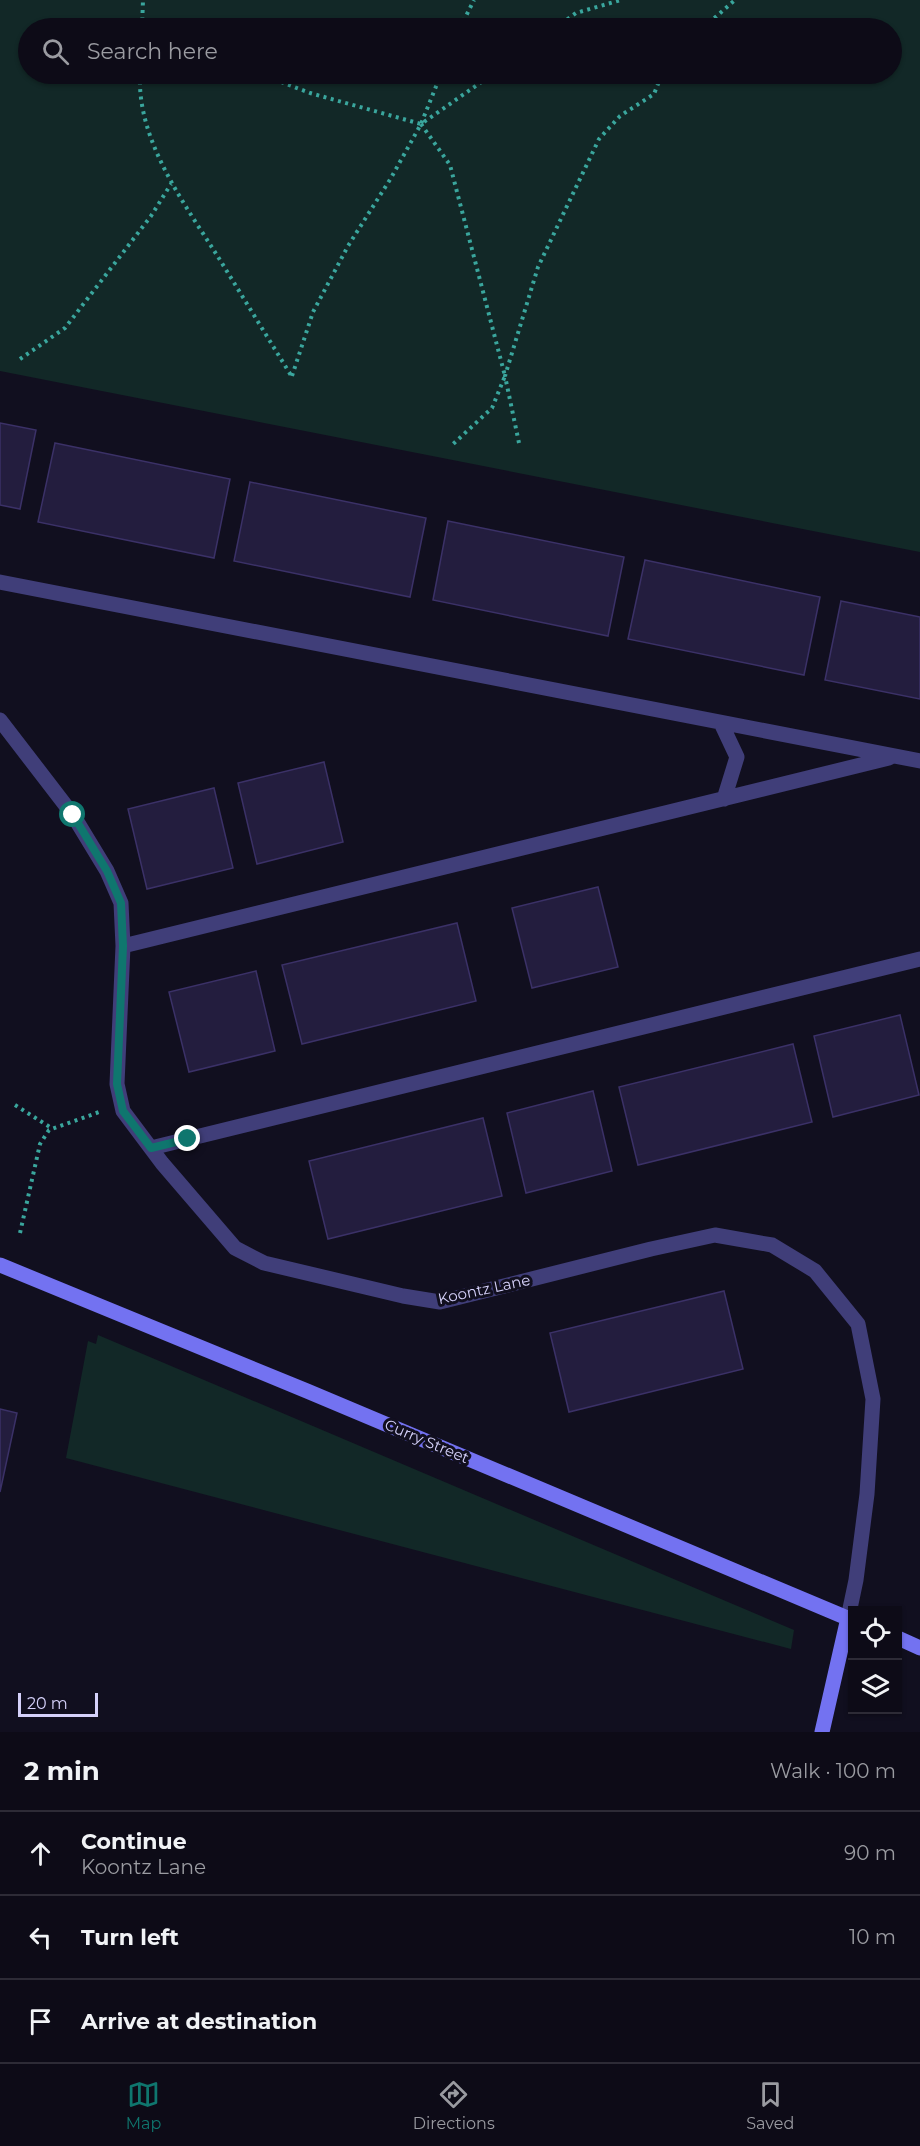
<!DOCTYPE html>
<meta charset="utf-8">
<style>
body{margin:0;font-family:Montserrat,sans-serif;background:#1b1924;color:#f1f3f6}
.controls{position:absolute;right:18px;bottom:18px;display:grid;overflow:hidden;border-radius:0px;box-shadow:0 2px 4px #0004}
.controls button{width:54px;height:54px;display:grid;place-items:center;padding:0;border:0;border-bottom:2px solid #2d2b36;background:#0d0b17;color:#f1f3f6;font:30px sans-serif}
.scale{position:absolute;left:18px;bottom:15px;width:80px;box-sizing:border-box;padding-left:6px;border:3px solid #d5d1fa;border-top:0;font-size:16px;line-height:21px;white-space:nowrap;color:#d5d1fa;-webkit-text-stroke:4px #110f1f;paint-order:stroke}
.stop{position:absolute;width:18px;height:18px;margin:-14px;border:4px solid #0f766e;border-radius:50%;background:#fff}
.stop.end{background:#0f766e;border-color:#fff;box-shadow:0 2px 6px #0008}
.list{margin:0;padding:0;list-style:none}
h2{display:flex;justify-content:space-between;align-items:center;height:78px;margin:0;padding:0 24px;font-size:26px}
h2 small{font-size:20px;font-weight:400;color:#9a9ba1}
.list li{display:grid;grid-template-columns:39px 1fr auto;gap:18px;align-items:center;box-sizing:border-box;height:84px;padding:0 24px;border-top:2px solid #2d2b36}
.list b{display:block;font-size:22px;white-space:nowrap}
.list p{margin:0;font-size:20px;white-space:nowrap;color:#9a9ba1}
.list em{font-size:20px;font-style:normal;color:#9a9ba1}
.icon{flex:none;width:33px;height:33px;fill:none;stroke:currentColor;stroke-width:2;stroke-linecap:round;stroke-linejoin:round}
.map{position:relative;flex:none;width:920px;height:1732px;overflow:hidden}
.search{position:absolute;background:#0d0b17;box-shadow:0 2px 4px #0004;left:18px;right:18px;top:18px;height:66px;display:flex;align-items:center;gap:15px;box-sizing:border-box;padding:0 21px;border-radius:33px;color:#9a9ba1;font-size:22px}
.sheet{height:330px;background:#0d0b17}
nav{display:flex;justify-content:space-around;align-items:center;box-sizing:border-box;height:84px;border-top:2px solid #2d2b36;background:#0d0b17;font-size:16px;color:#9a9ba1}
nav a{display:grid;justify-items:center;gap:3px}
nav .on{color:#0f766e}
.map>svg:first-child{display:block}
.green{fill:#122827;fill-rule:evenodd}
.building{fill:#231d3e;stroke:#3b3167;stroke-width:1.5}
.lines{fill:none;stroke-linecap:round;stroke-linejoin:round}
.path{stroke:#3aa69d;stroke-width:4;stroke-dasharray:3 4.5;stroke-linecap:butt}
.street{stroke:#403e79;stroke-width:15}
.secondary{stroke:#7372f1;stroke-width:15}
.route{stroke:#0f766e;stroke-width:8}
.labels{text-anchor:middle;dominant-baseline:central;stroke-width:6;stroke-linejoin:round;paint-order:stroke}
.street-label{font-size:15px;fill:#d5d1fa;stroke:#110f1f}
</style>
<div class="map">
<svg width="920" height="1732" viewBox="0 0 920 1732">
<rect width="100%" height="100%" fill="#110f1f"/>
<path class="green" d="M0,0H920V552L0,371ZM28,28H892V74H28Z
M98,1335L794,1630L791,1649L66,1458L88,1341L96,1344Z"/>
<path class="building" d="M0,423L36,430L20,509L0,505Z
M55,443L230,479L214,558L38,522Z
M250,482L426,518L410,597L234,561Z
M448,521L624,557L608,636L433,600Z
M645,560L820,597L804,675L628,639Z
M841,601L920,617V699L825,680Z
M324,762L343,842L257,864L238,783Z
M214,788L233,868L147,889L128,809Z
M598,887L618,967L532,988L512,908Z
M457,923L476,1001L302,1044L282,965Z
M256,971L275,1051L189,1072L169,992Z
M900,1015L919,1095L833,1117L814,1036Z
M793,1044L812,1122L638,1165L619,1087Z
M593,1091L612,1171L526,1193L507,1113Z
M483,1118L502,1196L328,1239L309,1161Z
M724,1291L743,1369L569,1412L550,1333Z
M0,1409L17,1413L0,1492Z"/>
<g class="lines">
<path class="path" d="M142,28L143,0
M460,28L474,0
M555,28L576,13L621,0
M703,28L735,0
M140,74C137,142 185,204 220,260C244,299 268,338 292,377
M260,74L310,93L421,124L493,74
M421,124L450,165L505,376L492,408L451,446
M20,359L65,328L151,216L171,184
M292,376L313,312L348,246L391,178L421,124L441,74
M519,443L505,376L538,267L599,139L620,116L654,94L662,74
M15,1105L53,1129
M20,1233L40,1144L49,1130L102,1111"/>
<path class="street" d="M0,582L920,761
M0,720L73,815L107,871L121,903L123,946L117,1084L123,1111L162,1163L235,1248L264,1263L403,1296L440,1302L651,1249L715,1235L772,1245L815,1271L858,1324L873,1399L867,1494L856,1580L848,1618
M721,723L737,757L724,799
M123,946L889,758
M151,1148L920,959"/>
<path class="secondary" d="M0,1265L307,1391L852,1620
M898,1638L920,1648
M822,1732L848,1618"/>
</g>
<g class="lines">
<path class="route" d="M73,815L107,871L121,903L123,946L117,1084L123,1111L151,1148L188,1139"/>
</g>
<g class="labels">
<g class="street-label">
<text transform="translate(484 1289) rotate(-12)">Koontz Lane</text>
<text transform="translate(427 1441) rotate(23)">Curry Street</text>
</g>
</g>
</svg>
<div class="controls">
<button><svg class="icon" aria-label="locate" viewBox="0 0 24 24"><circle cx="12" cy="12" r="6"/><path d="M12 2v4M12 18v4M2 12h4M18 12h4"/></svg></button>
<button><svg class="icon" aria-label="layers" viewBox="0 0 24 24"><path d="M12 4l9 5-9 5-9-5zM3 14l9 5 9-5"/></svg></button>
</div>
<div class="scale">20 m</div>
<div class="stop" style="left:73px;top:815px"></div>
<div class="stop end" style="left:188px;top:1139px"></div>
<div class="search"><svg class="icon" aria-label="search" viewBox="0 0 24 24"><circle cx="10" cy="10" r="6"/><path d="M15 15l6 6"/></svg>Search here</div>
</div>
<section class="sheet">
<h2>2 min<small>Walk · 100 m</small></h2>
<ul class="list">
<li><svg class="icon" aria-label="ahead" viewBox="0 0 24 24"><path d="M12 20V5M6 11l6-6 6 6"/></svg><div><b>Continue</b><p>Koontz Lane</p></div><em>90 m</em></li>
<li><svg class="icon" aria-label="left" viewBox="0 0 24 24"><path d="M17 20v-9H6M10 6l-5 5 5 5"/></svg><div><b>Turn left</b></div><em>10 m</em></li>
<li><svg class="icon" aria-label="arrive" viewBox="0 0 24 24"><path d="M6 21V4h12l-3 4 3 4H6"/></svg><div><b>Arrive at destination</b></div></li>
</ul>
</section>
<nav>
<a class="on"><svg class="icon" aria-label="map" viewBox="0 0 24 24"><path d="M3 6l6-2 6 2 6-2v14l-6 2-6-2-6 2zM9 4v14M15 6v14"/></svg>Map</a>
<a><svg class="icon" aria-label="directions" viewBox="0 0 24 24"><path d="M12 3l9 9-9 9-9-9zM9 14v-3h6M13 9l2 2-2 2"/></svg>Directions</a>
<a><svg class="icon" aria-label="saved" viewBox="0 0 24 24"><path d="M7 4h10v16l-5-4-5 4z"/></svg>Saved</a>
</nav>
